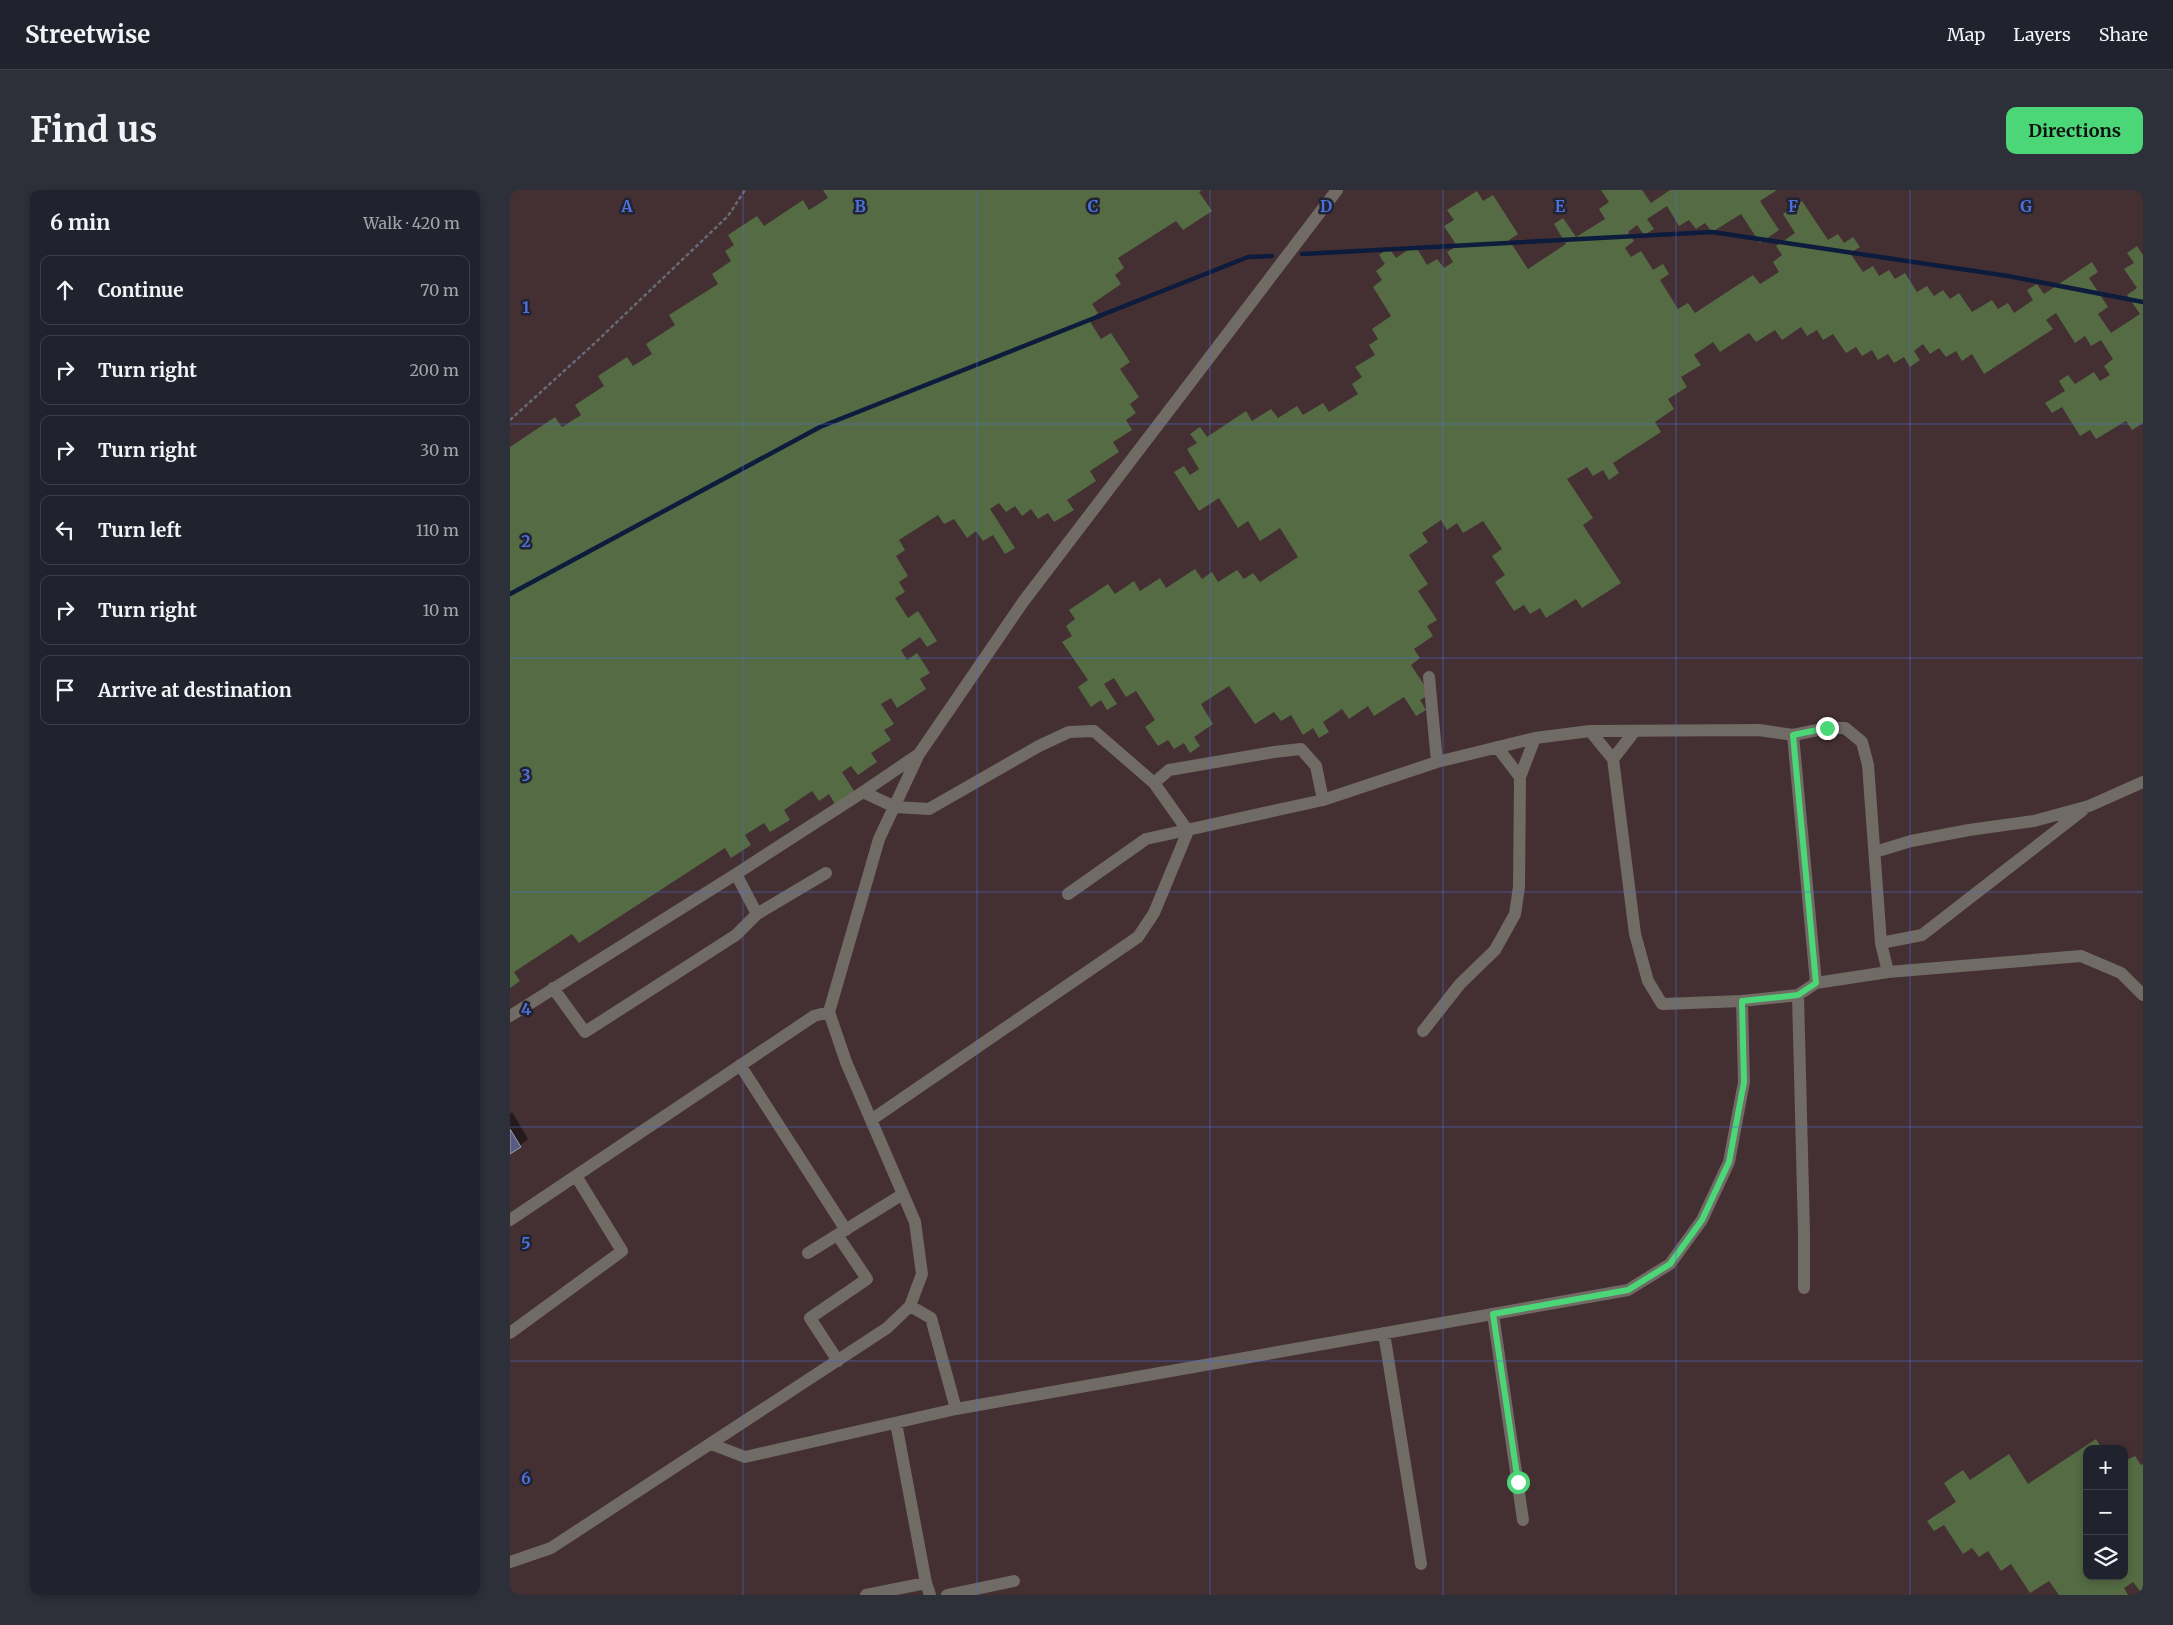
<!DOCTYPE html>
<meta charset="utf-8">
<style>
body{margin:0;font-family:Merriweather,serif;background:#2d2f39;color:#f1f3f6}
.controls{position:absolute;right:15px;bottom:15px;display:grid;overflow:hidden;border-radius:10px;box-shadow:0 2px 8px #0003}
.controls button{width:45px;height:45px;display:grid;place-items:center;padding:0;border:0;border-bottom:1px solid #3d3f49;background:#20222d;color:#f1f3f6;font:25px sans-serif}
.stop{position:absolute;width:15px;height:15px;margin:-11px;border:4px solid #4bd677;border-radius:50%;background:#fff}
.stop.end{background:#4bd677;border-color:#fff;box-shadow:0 1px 5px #0008}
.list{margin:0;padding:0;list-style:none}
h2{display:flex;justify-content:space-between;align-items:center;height:65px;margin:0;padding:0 20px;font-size:21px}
h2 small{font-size:16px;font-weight:400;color:#a2a4aa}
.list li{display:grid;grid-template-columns:32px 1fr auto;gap:15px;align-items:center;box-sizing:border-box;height:70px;margin:0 10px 10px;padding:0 10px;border:1px solid #3d3f49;border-radius:10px}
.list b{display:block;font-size:19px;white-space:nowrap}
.list em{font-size:16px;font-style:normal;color:#a2a4aa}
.icon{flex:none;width:28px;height:28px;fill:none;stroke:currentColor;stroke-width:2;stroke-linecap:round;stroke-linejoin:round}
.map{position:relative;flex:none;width:1633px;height:1405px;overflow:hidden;border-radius:10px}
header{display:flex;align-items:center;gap:30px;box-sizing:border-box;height:70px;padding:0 25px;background:#20222d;border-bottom:1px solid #3d3f49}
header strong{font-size:24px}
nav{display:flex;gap:28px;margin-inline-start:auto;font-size:18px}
.intro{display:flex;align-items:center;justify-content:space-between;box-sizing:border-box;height:120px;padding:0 30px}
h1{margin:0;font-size:35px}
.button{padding:12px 22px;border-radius:10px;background:#4bd677;color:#111;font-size:18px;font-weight:700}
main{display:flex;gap:30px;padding:0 30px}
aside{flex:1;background:#20222d;border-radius:10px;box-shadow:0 2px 8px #0003}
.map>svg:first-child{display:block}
.industrial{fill:#443033;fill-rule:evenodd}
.forest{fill:#546b43}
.shadow{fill:#0007}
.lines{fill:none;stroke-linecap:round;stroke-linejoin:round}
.stream{stroke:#0d1b3d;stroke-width:4.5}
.building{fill:#585c85;stroke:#9d9fb2}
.path{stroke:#686a77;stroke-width:2.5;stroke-dasharray:4 2.5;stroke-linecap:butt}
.minor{stroke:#716b65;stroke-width:12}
.route{stroke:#4bd677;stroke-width:6}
.grid{fill:none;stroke:#4c71db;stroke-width:1;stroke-opacity:0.55}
.grid-label{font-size:16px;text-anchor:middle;font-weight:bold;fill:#4c71db;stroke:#222332;stroke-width:5;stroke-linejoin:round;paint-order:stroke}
</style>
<header>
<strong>Streetwise</strong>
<nav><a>Map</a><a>Layers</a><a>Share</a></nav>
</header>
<div class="intro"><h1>Find us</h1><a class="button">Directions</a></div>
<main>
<aside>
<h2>6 min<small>Walk · 420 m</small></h2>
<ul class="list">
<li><svg class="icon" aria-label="ahead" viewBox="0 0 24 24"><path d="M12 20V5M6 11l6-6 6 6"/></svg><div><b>Continue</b></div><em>70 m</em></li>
<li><svg class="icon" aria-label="right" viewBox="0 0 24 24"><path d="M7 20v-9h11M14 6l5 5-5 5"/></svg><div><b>Turn right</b></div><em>200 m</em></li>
<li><svg class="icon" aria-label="right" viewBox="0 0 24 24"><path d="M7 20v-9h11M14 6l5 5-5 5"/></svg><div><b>Turn right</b></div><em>30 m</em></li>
<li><svg class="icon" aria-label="left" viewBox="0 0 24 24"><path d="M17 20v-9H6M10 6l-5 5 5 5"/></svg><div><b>Turn left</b></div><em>110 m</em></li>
<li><svg class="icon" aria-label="right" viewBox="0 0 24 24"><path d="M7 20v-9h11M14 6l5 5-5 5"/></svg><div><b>Turn right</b></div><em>10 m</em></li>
<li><svg class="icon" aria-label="arrive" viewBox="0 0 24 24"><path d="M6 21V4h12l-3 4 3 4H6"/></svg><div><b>Arrive at destination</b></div></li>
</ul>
</aside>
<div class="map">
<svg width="1633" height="1405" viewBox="0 0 1633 1405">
<rect width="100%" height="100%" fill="#2b2d3c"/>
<path class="industrial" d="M0,0H1633V1405H0ZM1577,1259H1614V1386H1577Z"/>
<path class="forest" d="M313,0H692L689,2L702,21L673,40L666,31L608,68L614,78L605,85L611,94L582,114L588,123L579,130L591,149L601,143L620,172L610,179L629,207L620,214L626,223L616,230L622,240L603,252L609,262L580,281L586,291L557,310L564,320L544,332L538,323L528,329L521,319L512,326L505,316L496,322L489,313L480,319L505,358L495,364L483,345L473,351L466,341L457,348L444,329L434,334L428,325L389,350L395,360L386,366L398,386L389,392L395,402L385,408L398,428L408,421L427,451L417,457L410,447L391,460L397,470L407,463L420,483L410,489L416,499L387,518L381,508L371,514L384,534L374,540L381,550L361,563L367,572L348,585L341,576L332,582L344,601L325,614L319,604L309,611L302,601L274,620L280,630L260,642L254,633L235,645L241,655L221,668L215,658L69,753L62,744L4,782L10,791L0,798V257L45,227L52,237L71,225L65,215L94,196L88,186L117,167L123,176L142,164L136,154L165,135L159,125L208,94L202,84L221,71L215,61L224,55L218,45L247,26L254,36L293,10L299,20L318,8Z
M1091,0H1132L1141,13L1160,0H1267L1250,11L1269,40L1250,53L1231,24L1202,42L1195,33L1186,39L1179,30L1169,36L1157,16L1137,29L1144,39L1134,45L1127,35L1118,42L1124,51L1115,58L1121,67L1131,61L1143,80L1153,74L1159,84L1150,90L1168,119L1178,113L1185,123L1243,85L1250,94L1269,82L1263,72L1272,65L1266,56L1285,43L1273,24L1292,11L1318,50L1328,44L1334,53L1343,47L1350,57L1340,63L1353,82L1363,76L1369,86L1379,80L1385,89L1395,83L1407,102L1417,96L1424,106L1433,100L1440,109L1449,103L1462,122L1482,110L1488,119L1498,113L1504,123L1523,110L1517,100L1527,94L1534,104L1582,72L1588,82L1579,88L1598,117L1588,124L1601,143L1630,124L1617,105L1627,98L1614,79L1624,73L1617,63L1627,56L1633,65V233L1622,240L1616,231L1586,249L1580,240L1570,246L1552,217L1542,223L1535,213L1555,201L1549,191L1558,185L1565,194L1584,182L1590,191L1600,185L1594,176L1603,169L1591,150L1581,156L1575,146L1565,153L1546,123L1536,130L1543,139L1474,184L1462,164L1452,171L1446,161L1436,167L1429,158L1420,164L1413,154L1404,161L1410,170L1400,177L1394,167L1384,173L1378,164L1368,170L1362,160L1352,166L1346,157L1336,163L1323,144L1313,150L1307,140L1297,146L1291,137L1272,150L1265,140L1246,152L1239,143L1210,162L1203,152L1184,165L1191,175L1171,187L1177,197L1158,209L1164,219L1145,232L1151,242L1103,273L1109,283L1099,290L1093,280L1083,286L1077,277L1057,289L1083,328L1073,335L1111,393L1072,418L1066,409L1036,428L1030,418L1020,424L1014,415L1004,421L985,392L995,385L982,366L992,359L973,331L953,343L947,333L937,340L931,330L912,343L918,352L899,365L918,394L908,401L927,430L917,436L923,446L904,459L910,468L901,475L920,504L910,510L916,520L906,526L894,507L864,526L858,516L839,529L832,519L813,532L819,542L809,548L803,538L793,545L781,525L771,531L764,522L745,534L719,496L691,514L703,534L684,547L690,556L680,563L674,553L664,559L658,550L648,556L635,537L645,530L626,501L616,507L604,488L594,494L607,514L597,520L591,510L581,517L568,497L578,490L552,452L562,446L556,436L565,429L559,420L598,394L605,404L624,391L630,401L650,388L656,398L685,379L692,389L702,382L708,392L727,380L734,389L743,383L750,392L788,367L770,338L750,351L738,331L728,338L709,308L689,321L664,282L674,276L680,285L689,279L677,259L687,253L680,244L690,237L697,247L736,221L742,231L761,219L768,228L787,216L793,225L813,213L819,222L848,204L842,194L852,187L845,177L865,165L859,155L868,149L862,139L881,126L863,97L872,90L866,81L875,74L869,65L879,58L886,68L905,55L917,75L927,69L934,78L943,72L937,62L947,56L934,36L944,30L937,20L967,1L973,11L983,5L1008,44L999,50L1018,79L1056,54L1044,34L1053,28L1066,47L1095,29L1089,19L1099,12Z
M1586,1249L1592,1259H1577V1386H1614V1271L1625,1266L1631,1275L1633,1274V1399L1630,1401L1623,1392L1614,1398L1618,1405H1549L1539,1391L1520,1403L1501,1374L1491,1381L1478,1361L1469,1367L1462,1358L1453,1364L1434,1335L1424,1341L1417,1331L1446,1312L1434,1293L1453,1280L1460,1290L1499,1264L1518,1294Z"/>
<path class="shadow" d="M2,922L18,949L0,963V924Z"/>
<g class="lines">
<path class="stream" d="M792,64L1202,42L1498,86L1633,112
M0,404L310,237L738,67L762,66"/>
</g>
<path class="building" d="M0,939L11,957L0,964Z"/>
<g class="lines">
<path class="path" d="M0,230L86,152L218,26L235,0"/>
<path class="minor" d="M919,487L927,572
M1080,541L1103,569L1124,542
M987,557L1010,587L1025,548
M409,564L353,602L385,617L419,619L529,556L559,542L584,541L644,593L678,641
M1103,569L1125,744L1138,791L1152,814L1232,811L1288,805L1306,793L1283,545
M644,593L659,580L764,562L791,559L806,576L813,610
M1365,662L1401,651L1459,640L1524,631L1579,616L1633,592
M226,684L247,724
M558,704L636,649L813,610L927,572L1025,548L1080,541L1249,540L1283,545L1317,538H1335L1352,552L1358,575L1371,753L1378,782L1306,793
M1371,753L1412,745L1573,620
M1378,782L1571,766L1611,783L1633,805
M43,798L75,842L226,745L247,724L316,683
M1288,805L1294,1042V1098
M0,826L226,684L353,602
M913,841L950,794L985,760L1005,724L1009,697L1010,587
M230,875L336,1040
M361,930L628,747L644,723L678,641
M0,1030L304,826L319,822
M298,1063L393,1004
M400,1116L421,1128L446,1219
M983,1124L1013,1330
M0,1143L112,1061L66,986
M874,1143L911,1374
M328,1171L300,1128L357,1089L328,1046
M386,1233L416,1393L420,1405
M201,1254L235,1267L446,1219L1118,1100L1160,1074L1192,1030L1219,972L1234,892L1232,811
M0,1372L41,1358L377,1138L400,1116L412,1084L405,1032L336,872L319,822L369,649L409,564L513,412L827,0
M356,1405L416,1393
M437,1405L504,1391"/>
</g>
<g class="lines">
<path class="route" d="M1008,1292L983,1124L1118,1100L1160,1074L1192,1030L1219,972L1234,892L1232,811L1288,805L1306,793L1283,545L1317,538"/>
</g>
<path class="grid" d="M233,0V1405M467,0V1405M700,0V1405M933,0V1405M1166,0V1405M1400,0V1405M0,234H1633M0,468H1633M0,702H1633M0,937H1633M0,1171H1633"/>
<g class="grid-label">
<text x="117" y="22">A</text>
<text x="350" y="22">B</text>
<text x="583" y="22">C</text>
<text x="816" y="22">D</text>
<text x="1050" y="22">E</text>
<text x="1283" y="22">F</text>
<text x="1516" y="22">G</text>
<text x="16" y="123">1</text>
<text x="16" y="357">2</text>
<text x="16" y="591">3</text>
<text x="16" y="825">4</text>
<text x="16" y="1059">5</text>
<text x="16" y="1294">6</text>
</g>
</svg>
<div class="controls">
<button>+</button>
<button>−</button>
<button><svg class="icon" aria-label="layers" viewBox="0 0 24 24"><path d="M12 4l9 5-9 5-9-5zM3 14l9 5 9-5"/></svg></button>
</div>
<div class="stop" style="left:1008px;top:1292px"></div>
<div class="stop end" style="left:1317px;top:538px"></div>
</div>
</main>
